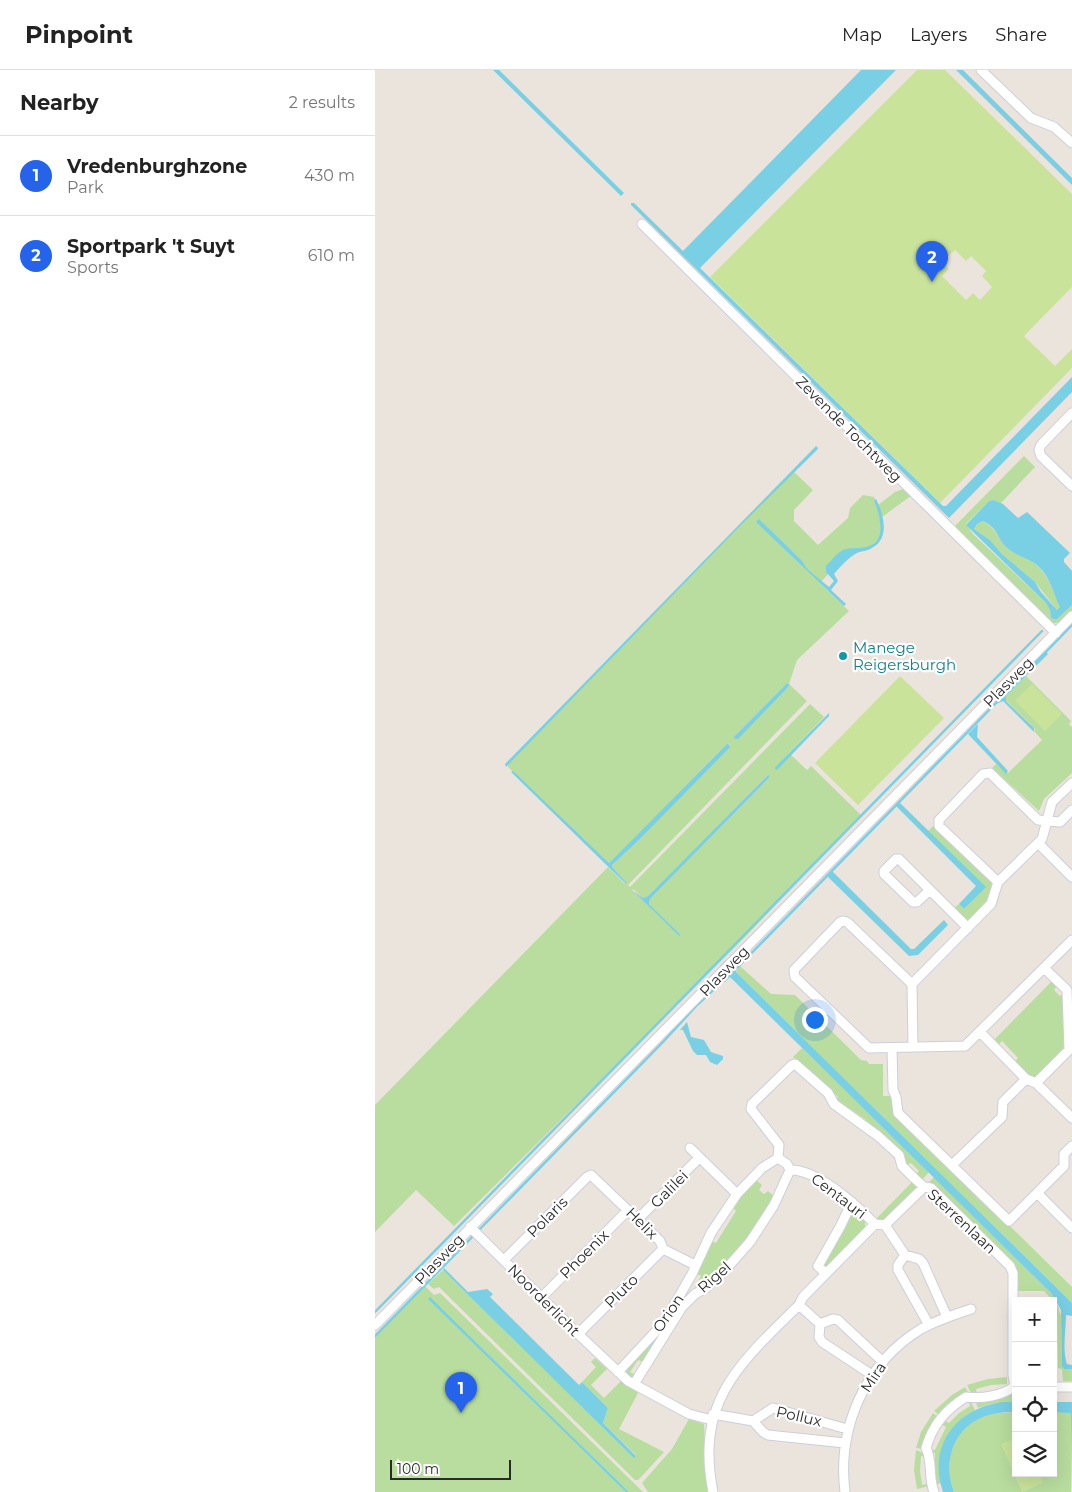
<!DOCTYPE html>
<meta charset="utf-8">
<style>
body{margin:0;font-family:Montserrat,sans-serif;background:#f2f2f2;color:#222}
.controls{position:absolute;right:15px;bottom:15px;display:grid;overflow:hidden;border-radius:0px;box-shadow:0 5px 20px #0002}
.controls button{width:45px;height:45px;display:grid;place-items:center;padding:0;border:0;border-bottom:1px solid #e0e0e0;background:#fff;color:#222;font:25px sans-serif}
.scale{position:absolute;left:15px;bottom:12px;width:121px;box-sizing:border-box;padding-left:5px;border:2px solid #2a2a2a;border-top:0;font-size:14px;line-height:18px;white-space:nowrap;color:#2a2a2a;-webkit-text-stroke:4px #fff;paint-order:stroke}
.you{position:absolute;left:439px;top:949px;width:18px;height:18px;margin:-12px;border:4px solid #fff;border-radius:50%;background:#1a73e8;box-shadow:0 0 0 8px #1a73e833}
.badge{display:grid;place-items:center;width:32px;height:32px;border-radius:50%;background:#2563eb;color:#fff;font-size:16px;font-weight:700}
.pin{position:absolute;translate:-50% -41px;filter:drop-shadow(0 1px 2px #0008)}
.pin::after{content:'';position:absolute;top:26px;width:18px;height:15px;background:inherit;clip-path:polygon(0 0,100% 0,50% 100%)}
.list{margin:0;padding:0;list-style:none}
h2{display:flex;justify-content:space-between;align-items:center;height:65px;margin:0;padding:0 20px;font-size:21px}
h2 small{font-size:16px;font-weight:400;color:#767676}
.list li{display:grid;grid-template-columns:32px 1fr auto;gap:15px;align-items:center;box-sizing:border-box;height:80px;padding:0 20px;border-top:1px solid #e0e0e0}
.list b{display:block;font-size:19px;white-space:nowrap}
.list p{margin:0;font-size:16px;white-space:nowrap;color:#767676}
.list em{font-size:16px;font-style:normal;color:#767676}
.icon{flex:none;width:28px;height:28px;fill:none;stroke:currentColor;stroke-width:2;stroke-linecap:round;stroke-linejoin:round}
.map{position:relative;flex:none;width:697px;height:1422px;overflow:hidden}
header{display:flex;align-items:center;gap:30px;box-sizing:border-box;height:70px;padding:0 25px;background:#fff;border-bottom:1px solid #e0e0e0}
header strong{font-size:24px}
nav{display:flex;gap:28px;margin-inline-start:auto;font-size:18px}
main{display:flex}
aside{flex:1;background:#fff}
.map>svg:first-child{display:block}
.green{fill:#b8dd9e;fill-rule:evenodd}
.pitch{fill:#cae39b;fill-rule:evenodd}
.water{fill:#79cfe4;fill-rule:evenodd}
.lines{fill:none;stroke-linecap:round;stroke-linejoin:round}
.stream{stroke:#79cfe4;stroke-width:2.5}
.minor-casing{stroke:#cccfda;stroke-width:11}
.minor{stroke:#fff;stroke-width:9}
.culture-dot{fill:#0f9aa8;stroke:#fff;stroke-width:2}
.labels{text-anchor:middle;dominant-baseline:central;stroke-width:4.5;stroke-linejoin:round;paint-order:stroke}
.street-label{font-size:15px;fill:#2a2a2a;stroke:#fff}
.culture-label{font-size:15px;fill:#0d838f;stroke:#fff;text-anchor:start}
</style>
<header>
<strong>Pinpoint</strong>
<nav><a>Map</a><a>Layers</a><a>Share</a></nav>
</header>
<main>
<aside>
<h2>Nearby<small>2 results</small></h2>
<ul class="list">
<li><span class="badge">1</span><div><b>Vredenburghzone</b><p>Park</p></div><em>430 m</em></li>
<li><span class="badge">2</span><div><b>Sportpark 't Suyt</b><p>Sports</p></div><em>610 m</em></li>
</ul>
</aside>
<div class="map">
<svg width="697" height="1422" viewBox="0 0 697 1422">
<rect width="100%" height="100%" fill="#ebe4dd"/>
<path class="green" d="M649,386L660,397L626,433L619,430L614,431L591,454L598,464L671,533L675,540L676,548L681,550L697,535V540C689,549 685,557 672,551L578,458Z
M418,401L438,420L419,440V451L443,475L473,448L475,438L488,425L499,427L508,458L506,466L496,477L471,485L445,513L381,452L474,541L422,590L414,614L412,613L359,667L415,615L432,631L253,815L255,817L435,634L449,647L400,697L402,699L416,685L432,700L436,696L486,745L369,868L79,1156L41,1120L0,1162V1035L233,797L250,814L251,812L238,798L237,795L262,772L355,675L353,673L234,793L133,697V694ZM393,705L395,706L391,711L275,829L274,834L306,865L304,866L257,820L258,819L268,828L273,826Z
M531,418L537,425L507,447L503,435L520,422Z
M608,451C623,460 621,466 631,477C639,485 651,487 660,494C674,505 678,522 686,537L682,540L660,512L627,484L615,470L599,459L602,454Z
M651,606L696,651L694,654L697,657V703L669,729L664,741L617,698L621,694L631,703H633L667,670L659,661L660,659L630,629L631,626Z
M558,756L618,814L613,829L592,852L578,839L584,834L589,839L610,817L553,761Z
M365,896L396,924L420,925L486,990L492,991L494,994H508V1026H515L518,1030V1041L697,1217V1233L361,902Z
M678,910L683,915L679,920L685,926L690,922V978L661,1007L655,1008L639,992L643,988L627,971L622,976L618,971Z
M427,978L554,1102L546,1111L540,1105L544,1101L536,1093L531,1096L530,1091L531,1089L490,1052L491,1050L474,1038L472,1040L460,1031L463,1027L418,987Z
M559,1107L680,1227L686,1246L687,1296L689,1299H697V1311H688L687,1299L683,1298L682,1246L678,1231L669,1221H641L640,1197L554,1112Z
M380,1109L387,1115L384,1120L389,1124L393,1121L399,1126C384,1153 367,1175 346,1197L347,1199L331,1214L327,1211L321,1218L320,1217L326,1206L322,1204L325,1198L323,1196L336,1171L341,1173L361,1141L357,1137Z
M538,1111L541,1115V1120L509,1151L501,1149Z
M478,1140L490,1151V1160L450,1198L447,1194L449,1195Z
M68,1200L259,1387L261,1385L228,1353L233,1338L207,1312L221,1297L216,1292L220,1288L232,1299L216,1315L229,1328L246,1311L263,1323L244,1359L289,1382L266,1407L263,1410H260L64,1217L59,1219L53,1214Z
M50,1216L59,1225L65,1223L268,1422H254L55,1227L252,1422H0V1265Z
M283,1264L285,1265L268,1292L263,1290L255,1302L261,1305L256,1309L250,1303V1298Z
M632,1307V1314L616,1315L601,1319L602,1325H597L592,1315L613,1309Z
M590,1317L593,1322L583,1328L564,1345L559,1341L577,1325Z
M641,1321V1332L616,1334L603,1338L601,1333L614,1328L631,1327L637,1322Z
M593,1330H595L600,1340C573,1355 559,1382 566,1413L560,1415V1383L556,1382L554,1379L560,1380L571,1357L566,1354L569,1350L574,1353L584,1343L595,1336Z
M641,1342V1403H678V1342H696V1422H579C568,1394 577,1361 606,1348C617,1343 629,1343 641,1342Z
M558,1343L563,1347L548,1379L541,1378L546,1362Z
M314,1349L329,1354L331,1402L334,1422H273L267,1413L297,1379Z
M541,1380L550,1384L552,1387L546,1386L545,1401L547,1415L553,1414L554,1416L542,1419L539,1400Z"/>
<path class="pitch" d="M542,0H570L697,124V217L649,266L680,296L697,279V298L565,433L335,207ZM580,180L591,191L596,186L611,201L607,206L617,217L605,230L598,223L591,230L567,206L574,199L567,192Z
M525,606L569,648L483,735L440,693Z
M657,614L687,644L670,661L640,631Z
M641,1368V1403H664L668,1413L647,1422L626,1374Z"/>
<path class="water" d="M118,0H124L249,123L246,126Z
M486,0H521L325,198L568,436H571L697,307V322L574,448L256,135V133H259L308,181Z
M581,0H588L697,108V115Z
M441,376L443,378L442,380L363,458L131,697L130,694Z
M501,429C508,443 516,468 497,478C493,481 487,481 482,483C474,487 465,497 459,504L463,511L456,520L471,534L469,536L381,452L384,449L427,491L432,499L454,517L459,511L451,502V496C456,491 462,483 468,480C475,477 484,479 491,477C514,472 504,444 499,430Z
M619,430L628,434L643,448L652,442L695,483L689,489V492L697,501V535L681,550L676,548L675,540L671,533L591,455L614,431ZM608,451C624,459 621,467 631,477C639,485 650,487 659,493C674,503 678,522 685,537L682,540L666,522L660,512L627,484L615,470L599,459L602,454Z
M670,581L673,584L631,626V631L659,658V662L628,631L621,634L620,632Z
M412,613L415,615L414,616L363,669H360L359,667Z
M454,643V646L402,700L400,699V697Z
M603,654L602,667L633,701L631,704L593,664Z
M353,673L355,677L262,772L237,795L238,798L251,812V814L136,702L138,701L234,793Z
M393,705L395,706L391,711L275,829L274,834L306,865L304,866L257,820L268,828L273,826Z
M524,732L611,817L589,839L584,834L601,816L521,736Z
M457,801L536,879H539L569,850L573,855L543,885L534,886L452,806Z
M350,891L358,898H360L361,902L697,1233V1246L691,1245C691,1260 687,1280 692,1294L697,1295V1299H689L687,1296L686,1240L677,1224L355,907L350,912L347,910L353,904L345,896Z
M312,952L316,967L329,970L336,982L348,986V989L342,995L335,992L331,985H322L318,981L308,960H305Z
M69,1198L93,1222L112,1219L118,1224L115,1227L204,1315L207,1312L233,1338L228,1353L261,1386L259,1388L68,1200Z
M55,1227L254,1422H251L53,1229Z
M629,1332H641V1342C629,1342 617,1343 606,1348C577,1361 568,1394 579,1422H568C552,1375 582,1337 629,1332Z
M678,1332H697V1422L696,1343L678,1342Z"/>
<g class="lines">
<path class="stream" d="M668,585L697,555
M359,901L623,631
M103,1161L288,972L322,935L349,910
M0,1242L667,561
M0,1266L99,1165"/>
<defs>
<path id="minor" d="M606,0L656,48L679,57L697,73
M267,154L681,563
M697,343L666,375L664,380L666,386L697,416
M697,713L677,732L667,769L623,812L616,834L537,914L472,852L468,851L465,852L419,900L420,907L494,978L590,976L697,870
M663,773L697,807
M623,812L564,756V750L608,704L615,703L663,750L685,752L697,740
M555,820L542,832H538L509,804V801L521,789H524L593,858
M537,914L538,977
M605,962L651,1009L661,1013L694,980L692,920L669,898
M517,978L518,1020L521,1027L523,1043L634,1151L689,1096V1084L697,1076
M661,1013L697,1048
M315,1078L362,1124
M577,1095L627,1047L628,1032L651,1009
M662,1123L697,1158
M263,1149L324,1088
M500,1154C482,1136 442,1099 415,1100L412,1094L403,1088L404,1075L376,1039L377,1034L417,995L420,994L453,1023L459,1034L503,1066L524,1085L527,1096L539,1108L549,1117L556,1118L635,1196L638,1203V1305L640,1316
M510,1155L530,1185L523,1195V1200L554,1255
M95,1157L203,1264L253,1311L314,1344L337,1350
M530,1185L544,1189L548,1193L572,1247
M129,1190L212,1107L216,1105L285,1171L288,1179L320,1195
M451,1204L443,1196L465,1157L477,1132
M166,1228L253,1140
M424,1235L445,1254L444,1267L447,1272L497,1305
M445,1254L458,1249L463,1250L508,1292
M0,1255L697,546
M203,1264L288,1179
M243,1302L283,1259L298,1237L317,1204L336,1163L362,1124L387,1098L403,1088
M259,1314L307,1237L320,1224L331,1218L351,1199L375,1172L399,1135L415,1100
M678,1317H697
M338,1344L378,1351L388,1362L393,1365L470,1373
M378,1351L398,1338L472,1359
M338,1422C320,1331 364,1294 424,1235L428,1227L500,1154L510,1155L549,1117
M470,1422C462,1358 490,1293 546,1259C562,1250 579,1245 596,1239
M559,1422C553,1407 558,1392 551,1378C557,1356 571,1339 591,1327C607,1329 627,1326 640,1316"/>
</defs>
<use href="#minor" class="minor-casing"/>
<use href="#minor" class="minor"/>
</g>
<circle class="culture-dot" cx="468" cy="586" r="5"/>
<g class="labels">
<g class="street-label">
<text transform="translate(474 359) rotate(45)">Zevende Tochtweg</text>
<text transform="translate(633 612) rotate(-45)">Plasweg</text>
<text transform="translate(349 901) rotate(-46)">Plasweg</text>
<text transform="translate(294 1119) rotate(-45)">Galilei</text>
<text transform="translate(464 1126) rotate(37)">Centauri</text>
<text transform="translate(172 1147) rotate(-45)">Polaris</text>
<text transform="translate(587 1151) rotate(43)">Sterrenlaan</text>
<text transform="translate(267 1153) rotate(45)">Helix</text>
<text transform="translate(209 1184) rotate(-45)">Phoenix</text>
<text transform="translate(64 1189) rotate(-46)">Plasweg</text>
<text transform="translate(339 1207) rotate(-41)">Rigel</text>
<text transform="translate(246 1221) rotate(-45)">Pluto</text>
<text transform="translate(169 1230) rotate(45)">Noorderlicht</text>
<text transform="translate(293 1243) rotate(-56)">Orion</text>
<text transform="translate(498 1307) rotate(-56)">Mira</text>
<text transform="translate(424 1346) rotate(13)">Pollux</text>
</g>
<g class="culture-label">
<text x="478" y="577">Manege<tspan x="478" dy="17">Reigersburgh</tspan></text>
</g>
</g>
</svg>
<div class="controls">
<button>+</button>
<button>−</button>
<button><svg class="icon" aria-label="locate" viewBox="0 0 24 24"><circle cx="12" cy="12" r="6"/><path d="M12 2v4M12 18v4M2 12h4M18 12h4"/></svg></button>
<button><svg class="icon" aria-label="layers" viewBox="0 0 24 24"><path d="M12 4l9 5-9 5-9-5zM3 14l9 5 9-5"/></svg></button>
</div>
<div class="scale">100 m</div>
<div class="you"></div>
<div class="pin badge" style="left:86px;top:1343px">1</div>
<div class="pin badge" style="left:557px;top:212px">2</div>
</div>
</main>
